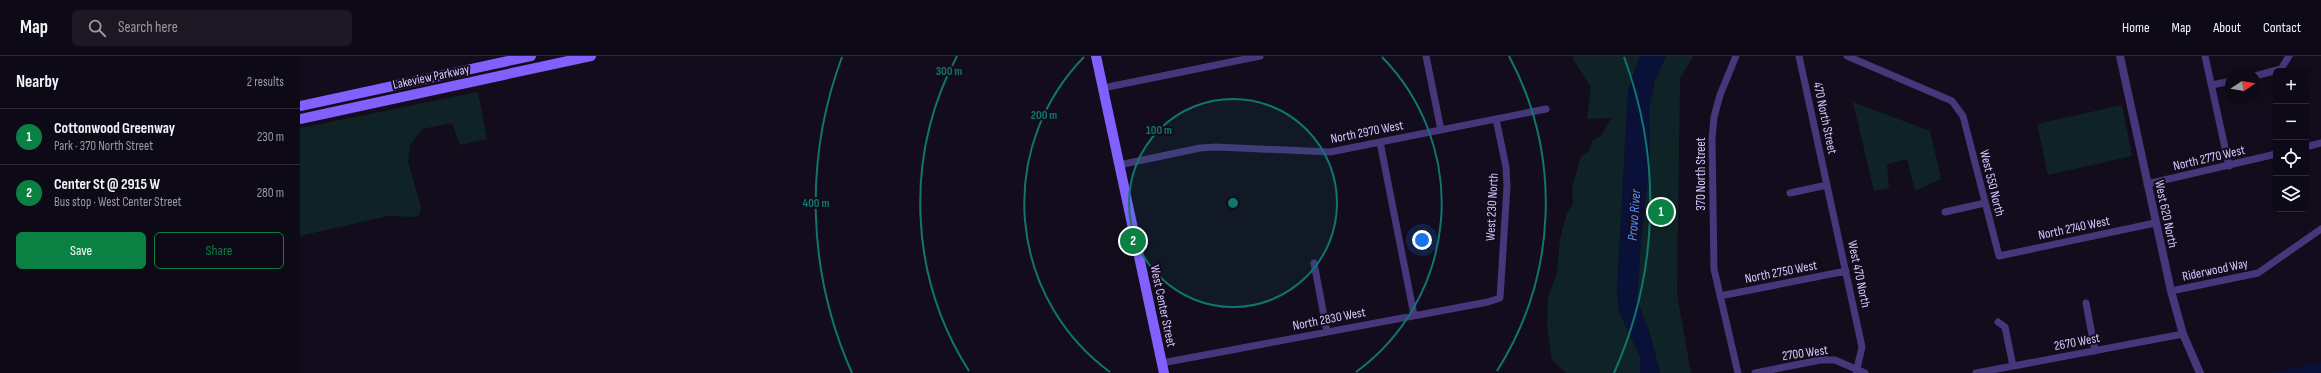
<!DOCTYPE html>
<meta charset="utf-8">
<style>
body{margin:0;font-family:"Sofia Sans Condensed",sans-serif;background:#1c1723;color:#f1f3f6}
.controls{position:absolute;right:12px;top:12px;display:grid;overflow:hidden;border-radius:6px;box-shadow:0 4px 16px #0002}
.controls button{width:36px;height:36px;display:grid;place-items:center;padding:0;border:0;border-bottom:1px solid #2e2a35;background:#0e0916;color:#f1f3f6;font:20px sans-serif}
.compass{position:absolute;left:1925px;top:12px;width:36px;height:36px;border-radius:50%;background:#0e0916;box-shadow:0 4px 16px #0002;rotate:78deg}
.you{position:absolute;left:1122px;top:184px;width:14px;height:14px;margin:-10px;border:3px solid #fff;border-radius:50%;background:#1a73e8;box-shadow:0 0 0 6px #1a73e833}
.badge{display:grid;place-items:center;width:26px;height:26px;border-radius:50%;background:#0b8043;color:#fff;font-size:13px;font-weight:700}
.pin{position:absolute;translate:-50% -50%;border:2px solid #fff;box-shadow:0 1px 4px #0006}
.list{margin:0;padding:0;list-style:none}
h2{display:flex;justify-content:space-between;align-items:center;height:52px;margin:0;padding:0 16px;font-size:17px}
h2 small{font-size:13px;font-weight:400;color:#9b9aa1}
.list li{display:grid;grid-template-columns:26px 1fr auto;gap:12px;align-items:center;box-sizing:border-box;height:56px;padding:0 16px;border-top:1px solid #2e2a35}
.list b{display:block;font-size:15px;white-space:nowrap}
.list p{margin:0;font-size:13px;white-space:nowrap;color:#9b9aa1}
.list em{font-size:13px;font-style:normal;color:#9b9aa1}
.actions{display:flex;gap:8px;padding:12px 16px}
.actions a{flex:1;padding:9px 0;border:1px solid #0b8043;border-radius:6px;text-align:center;font-size:14px;color:#0b8043}
.actions .main{background:#0b8043;color:#fff}
.icon{flex:none;width:22px;height:22px;fill:none;stroke:currentColor;stroke-width:2;stroke-linecap:round;stroke-linejoin:round}
.map{position:relative;flex:none;width:2021px;height:317px;overflow:hidden}
header{display:flex;align-items:center;gap:24px;box-sizing:border-box;height:56px;padding:0 20px;background:#0e0916;border-bottom:1px solid #2e2a35}
header strong{font-size:19px}
nav{display:flex;gap:22px;margin-inline-start:auto;font-size:14px}
.search{width:280px;height:36px;background:#1c1723;display:flex;align-items:center;gap:10px;box-sizing:border-box;padding:0 14px;border-radius:6px;color:#9b9aa1;font-size:15px}
main{display:flex}
aside{flex:1;background:#0e0916}
.map>svg:first-child{display:block}
.green{fill:#0f2326}
.water{fill:#091138}
.lines{fill:none;stroke-linecap:round;stroke-linejoin:round}
.minor{stroke:#46377b;stroke-width:7}
.tertiary{stroke:#46377b;stroke-width:8}
.secondary{stroke:#8160fd;stroke-width:10}
.ring{fill:none;stroke:#0f766e;stroke-width:2}
.labels{text-anchor:middle;dominant-baseline:central;stroke-width:4;stroke-linejoin:round;paint-order:stroke}
.street-label{font-size:13px;fill:#d8c8fe;stroke:#120c1d}
.water-label{font-size:14px;font-style:italic;fill:#5792fd;stroke:#120c1d}
.centre{fill:#0f766e;stroke:#120c1d;stroke-width:2}
.ring-label{font-size:12px;text-anchor:middle;font-weight:bold;fill:#0f766e;stroke:#120c1d;stroke-width:4;stroke-linejoin:round;paint-order:stroke}
</style>
<header>
<strong>Map</strong>
<div class="search"><svg class="icon" aria-label="search" viewBox="0 0 24 24"><circle cx="10" cy="10" r="6"/><path d="M15 15l6 6"/></svg>Search here</div>
<nav><a>Home</a><a>Map</a><a>About</a><a>Contact</a></nav>
</header>
<main>
<aside>
<h2>Nearby<small>2 results</small></h2>
<ul class="list">
<li><span class="badge">1</span><div><b>Cottonwood Greenway</b><p>Park · 370 North Street</p></div><em>230 m</em></li>
<li><span class="badge">2</span><div><b>Center St @ 2915 W</b><p>Bus stop · West Center Street</p></div><em>280 m</em></li>
</ul>
<div class="actions"><a class="main">Save</a><a>Share</a></div>
</aside>
<div class="map">
<svg width="2021" height="317" viewBox="0 0 2021 317">
<rect width="100%" height="100%" fill="#120c1d"/>
<path class="green" d="M1274,0H1340L1328,36L1317,235L1319,256L1340,300V317H1266L1252,304L1247,269L1248,241L1257,217L1260,183L1267,157L1273,148L1272,132L1281,100L1289,95L1293,84L1300,81L1312,62L1287,63L1291,31L1273,3Z
M1366,0H1393L1380,23L1377,238L1391,317H1360L1349,275L1337,244L1341,185L1350,102L1349,52L1355,24Z
M178,36L187,83L160,89L152,67L122,73L110,89L108,105L121,152L119,159L114,161L88,160L0,180V72Z
M1553,46L1630,75L1641,123L1615,135L1607,103L1587,108L1589,132L1574,135Z
M1822,49L1832,100L1748,119L1737,68Z"/>
<path class="water" d="M1340,0H1366L1355,24L1349,52L1350,102L1341,185L1337,244L1349,275L1360,317H1340V300L1319,256L1317,235L1328,35Z
M2021,305V317H1969L2014,308Z"/>
<g class="lines">
<path class="minor" d="M1126,0L1141,74
M1436,0L1420,39L1414,61L1412,83L1414,213L1438,317
M1499,0L1562,291L1556,317
M1547,0L1652,45L1663,60L1699,200L1855,167
M1905,0L1929,110
M1955,20L1981,13L1989,0
M1912,29L1931,25
M803,32L960,0
M1080,86L1114,259
M2006,91L2021,87
M819,109L900,92L916,91L1030,96L1246,53
M1847,128L1976,98
M1490,137L1527,129
M1645,156L1685,147
M1014,207L1027,276
M1871,235L1958,217L2021,173
M1420,240L1546,215
M1786,247L1795,295
M1698,266L1705,271L1713,310
M862,307L1188,246L1200,242L1207,130L1206,111L1196,63
M1455,317L1520,304H1535L1565,317
M1676,317L1883,278"/>
<path class="tertiary" d="M1820,0L1871,235L1883,278L1900,317"/>
<path class="secondary" d="M796,0L864,317
M0,50L231,0
M0,63L291,0"/>
</g>
<circle cx="933" cy="147" r="104" fill="#0f766e" fill-opacity=".12"/>
<g class="ring">
<circle cx="933" cy="147" r="104"/>
<path d="M810 316A209 209 0 0 1 784 1M1082 1A209 209 0 0 1 1056 316"/>
<path d="M669 315A313 313 0 0 1 657 0M1209 0A313 313 0 0 1 1197 315"/>
<path d="M552 317A417 417 0 0 1 542 1M1324 1A417 417 0 0 1 1314 317"/>
</g>
<g class="labels">
<g class="street-label">
<text transform="translate(131 21) rotate(-12)">Lakeview Parkway</text>
<text transform="translate(1525 62) rotate(78)">470 North Street</text>
<text transform="translate(1067 76) rotate(-11)">North 2970 West</text>
<text transform="translate(1909 102) rotate(-13)">North 2770 West</text>
<text transform="translate(1401 118) rotate(-90)">370 North Street</text>
<text transform="translate(1692 127) rotate(76)">West 550 North</text>
<text transform="translate(1192 151) rotate(-87)">West 230 North</text>
<text transform="translate(1866 158) rotate(78)">West 620 North</text>
<text transform="translate(1774 172) rotate(-12)">North 2740 West</text>
<text transform="translate(1915 214) rotate(-12)">Riderwood Way</text>
<text transform="translate(1481 216) rotate(-11)">North 2750 West</text>
<text transform="translate(1559 218) rotate(78)">West 470 North</text>
<text transform="translate(863 250) rotate(78)">West Center Street</text>
<text transform="translate(1029 263) rotate(-11)">North 2830 West</text>
<text transform="translate(1777 286) rotate(-11)">2670 West</text>
<text transform="translate(1505 297) rotate(-8)">2700 West</text>
</g>
<g class="water-label">
<text transform="translate(1334 159) rotate(-86)">Provo River</text>
</g>
</g>
<circle cx="933" cy="147" r="6" class="centre"/>
<g class="ring-label">
<text x="649" y="19">300 m</text>
<text x="744" y="63">200 m</text>
<text x="859" y="78">100 m</text>
<text x="516" y="151">400 m</text>
</g>
</svg>
<div class="controls">
<button>+</button>
<button>−</button>
<button><svg class="icon" aria-label="locate" viewBox="0 0 24 24"><circle cx="12" cy="12" r="6"/><path d="M12 2v4M12 18v4M2 12h4M18 12h4"/></svg></button>
<button><svg class="icon" aria-label="layers" viewBox="0 0 24 24"><path d="M12 4l9 5-9 5-9-5zM3 14l9 5 9-5"/></svg></button>
</div>
<svg class="compass" viewBox="-18 -18 36 36"><path d="M0-13l5 13h-10z" fill="#e53935"/><path d="M0 13l5-13h-10z" fill="#9b9aa1"/></svg>
<div class="you"></div>
<div class="pin badge" style="left:1361px;top:156px">1</div>
<div class="pin badge" style="left:833px;top:185px">2</div>
</div>
</main>
